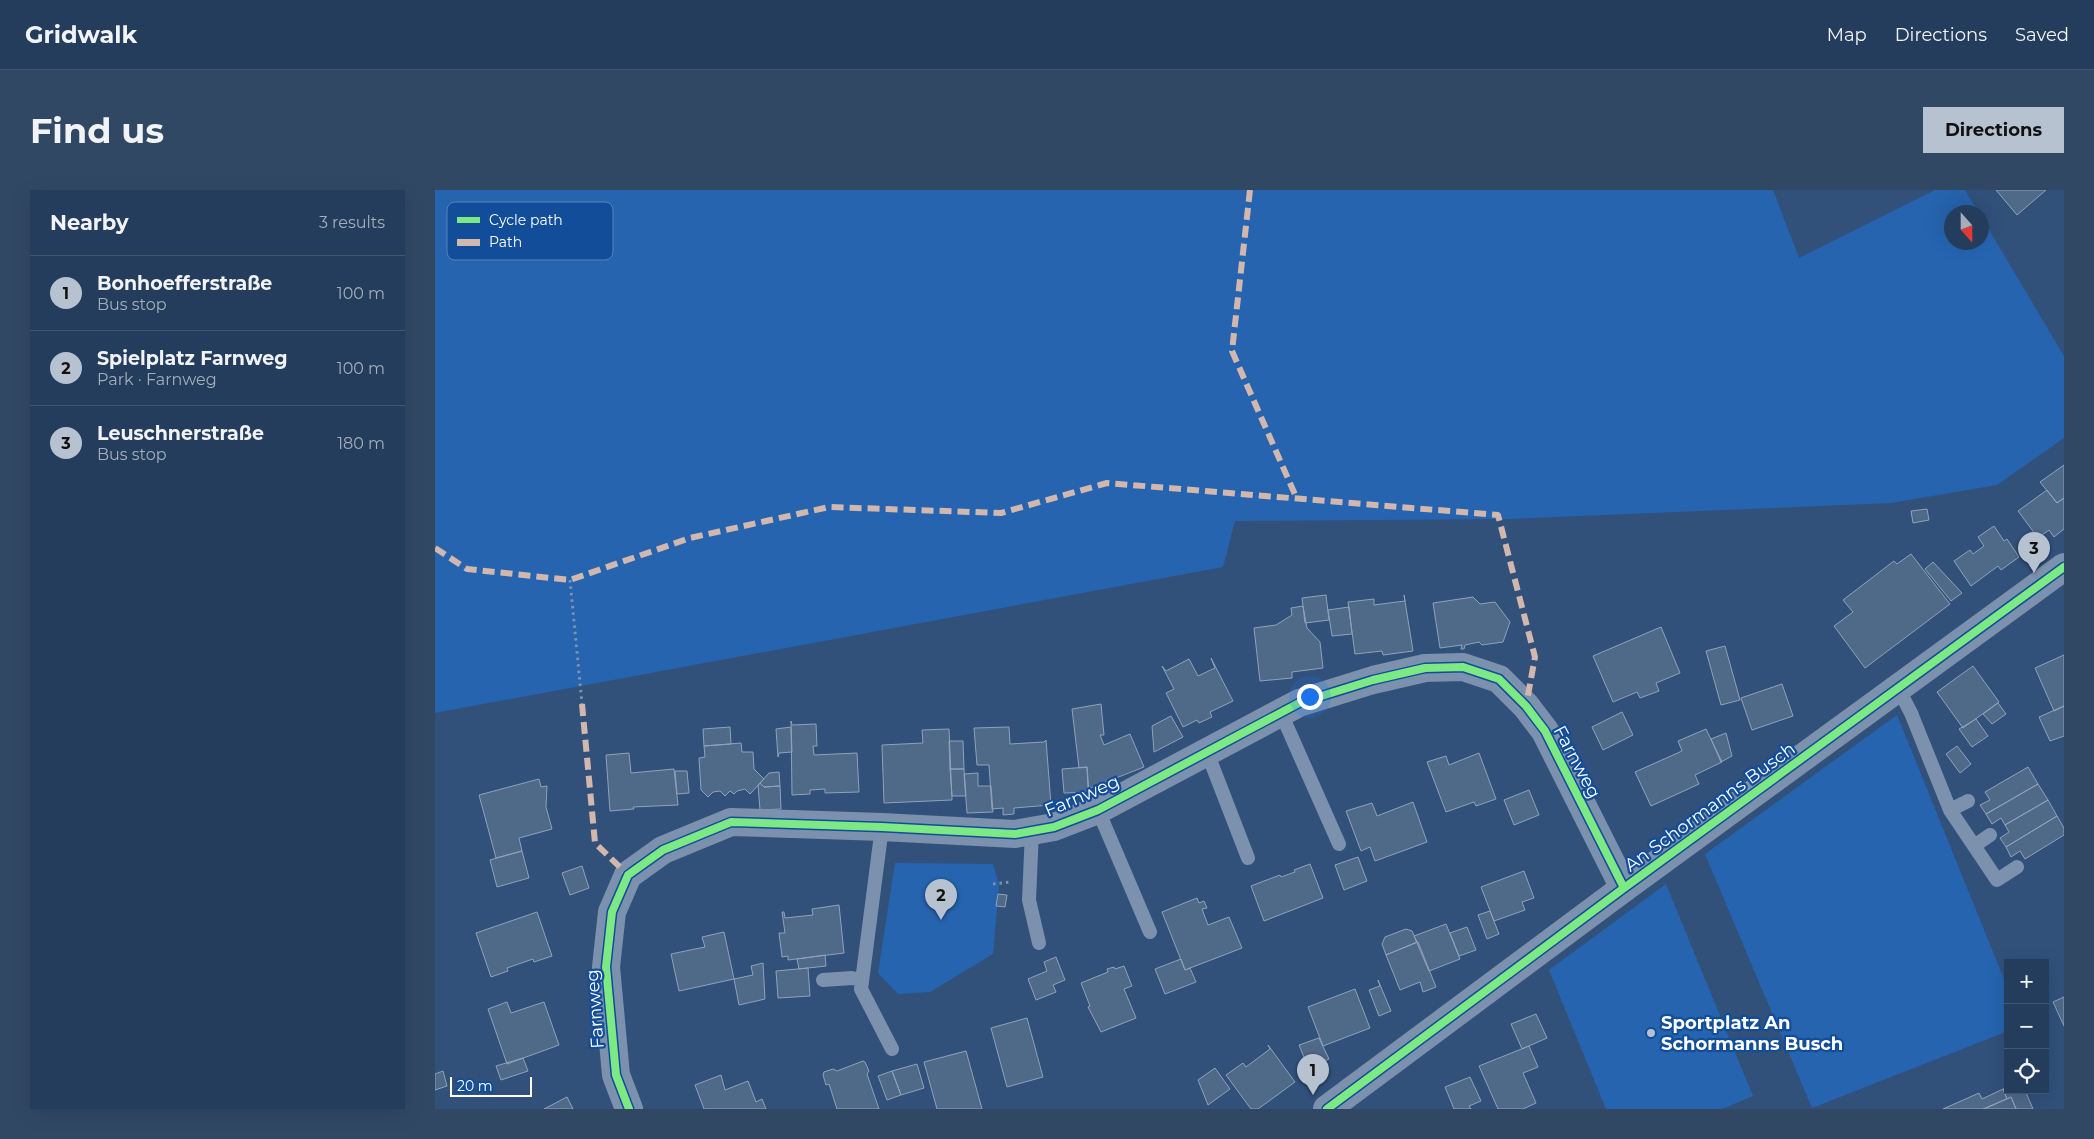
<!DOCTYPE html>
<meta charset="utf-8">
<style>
body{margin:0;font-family:Montserrat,sans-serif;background:#314865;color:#f1f3f6}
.controls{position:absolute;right:15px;bottom:15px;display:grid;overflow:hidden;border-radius:0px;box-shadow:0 5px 20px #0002}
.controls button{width:45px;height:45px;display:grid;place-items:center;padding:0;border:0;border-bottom:1px solid #425672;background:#253d5c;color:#f1f3f6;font:25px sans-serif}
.compass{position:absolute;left:1509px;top:15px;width:45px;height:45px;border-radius:50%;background:#253d5c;box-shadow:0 5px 20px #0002;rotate:159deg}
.scale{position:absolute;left:15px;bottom:12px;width:82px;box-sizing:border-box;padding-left:5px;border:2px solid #fff;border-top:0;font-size:14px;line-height:18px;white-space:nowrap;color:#fff;-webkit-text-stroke:4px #124d9a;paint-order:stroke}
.you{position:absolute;left:874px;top:506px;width:18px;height:18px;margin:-12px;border:4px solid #fff;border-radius:50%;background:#1a73e8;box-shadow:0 0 0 8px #1a73e833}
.badge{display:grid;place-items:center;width:32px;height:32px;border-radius:50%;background:#b7c2d1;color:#111;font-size:16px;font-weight:700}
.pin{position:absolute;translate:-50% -41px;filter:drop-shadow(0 1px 2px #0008)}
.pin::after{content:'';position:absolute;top:26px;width:18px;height:15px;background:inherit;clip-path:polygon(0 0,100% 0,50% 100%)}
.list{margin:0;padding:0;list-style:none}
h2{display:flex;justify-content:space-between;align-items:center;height:65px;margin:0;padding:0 20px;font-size:21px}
h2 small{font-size:16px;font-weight:400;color:#a3aebb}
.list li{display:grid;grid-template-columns:32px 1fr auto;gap:15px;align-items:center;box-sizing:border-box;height:75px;padding:0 20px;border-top:1px solid #425672}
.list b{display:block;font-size:19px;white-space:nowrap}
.list p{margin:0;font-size:16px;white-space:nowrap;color:#a3aebb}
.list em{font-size:16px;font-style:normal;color:#a3aebb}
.icon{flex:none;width:28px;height:28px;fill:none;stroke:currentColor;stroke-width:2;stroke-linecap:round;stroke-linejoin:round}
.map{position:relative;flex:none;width:1629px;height:919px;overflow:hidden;border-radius:0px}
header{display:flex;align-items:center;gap:30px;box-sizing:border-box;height:70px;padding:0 25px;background:#253d5c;border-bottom:1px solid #425672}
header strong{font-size:24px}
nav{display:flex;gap:28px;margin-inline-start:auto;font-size:18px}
.intro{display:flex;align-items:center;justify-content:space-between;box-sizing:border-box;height:120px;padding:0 30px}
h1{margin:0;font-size:35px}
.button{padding:12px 22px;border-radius:0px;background:#b7c2d1;color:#111;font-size:18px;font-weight:700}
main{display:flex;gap:30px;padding:0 30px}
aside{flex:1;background:#253d5c;border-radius:0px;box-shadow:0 5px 20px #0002}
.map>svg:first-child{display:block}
.green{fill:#2664b0}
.building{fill:#4f6989;stroke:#90a2ba}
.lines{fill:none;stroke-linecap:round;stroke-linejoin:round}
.path{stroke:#7b91ad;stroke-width:3;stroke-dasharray:2.5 4;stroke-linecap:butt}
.service{stroke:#7b91ad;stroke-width:14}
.minor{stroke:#7b91ad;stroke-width:28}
.quiet{stroke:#d1b7ad;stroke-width:6;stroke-dasharray:12 6;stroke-linecap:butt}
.cycleway-casing{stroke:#124d9a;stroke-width:11}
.cycleway{stroke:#7ce984;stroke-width:8}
.poi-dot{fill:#b7c2d1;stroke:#124d9a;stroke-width:2}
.labels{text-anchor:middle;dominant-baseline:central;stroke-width:4.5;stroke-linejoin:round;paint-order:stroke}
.street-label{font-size:18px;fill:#fff;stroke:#124d9a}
.poi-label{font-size:18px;font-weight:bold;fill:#fff;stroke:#124d9a;text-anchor:start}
.key{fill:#124d9a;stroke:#5982b8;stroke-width:1}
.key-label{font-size:14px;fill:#fff}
</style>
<header>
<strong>Gridwalk</strong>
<nav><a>Map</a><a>Directions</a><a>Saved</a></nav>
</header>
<div class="intro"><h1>Find us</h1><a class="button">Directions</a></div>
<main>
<aside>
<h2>Nearby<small>3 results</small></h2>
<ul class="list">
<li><span class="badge">1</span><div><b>Bonhoefferstraße</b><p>Bus stop</p></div><em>100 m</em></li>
<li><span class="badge">2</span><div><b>Spielplatz Farnweg</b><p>Park · Farnweg</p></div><em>100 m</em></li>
<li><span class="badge">3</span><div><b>Leuschnerstraße</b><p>Bus stop</p></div><em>180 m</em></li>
</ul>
</aside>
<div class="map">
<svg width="1629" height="919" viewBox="0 0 1629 919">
<rect width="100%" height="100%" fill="#31517b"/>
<path class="green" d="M0,0H1338L1364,68L1500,0H1530L1543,22H1516V52H1546L1547,28L1629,166V248L1562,295L1456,313L1074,329L800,331L788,377L0,523Z
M1462,525L1573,799V841L1377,918L1270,664Z
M460,673L558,674L564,695L558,764L495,802L463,804L443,783Z
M1231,694L1318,906L1287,919H1171L1114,780Z"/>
<path class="building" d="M1561,0H1611L1582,25Z
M1629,275V308L1622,313L1605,292Z
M1612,300L1622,313L1629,308V339L1619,347L1614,340L1603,348L1583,321Z
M1492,319L1494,330L1478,333L1476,321Z
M1559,336L1569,351L1572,349L1584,367L1566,380L1563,376L1536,396L1519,371L1535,360L1538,364L1549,356L1543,347Z
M1476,364L1515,414L1430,478L1399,436L1418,422L1408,410L1459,371L1462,374Z
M1498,372L1527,403L1516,411L1490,379Z
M891,405L894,430L870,433L867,408Z
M969,405L978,461L948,465L947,461L920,464L913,412L939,409V415L970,411Z
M1038,407L1045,414L1060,412L1075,432L1068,452L1047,455L1044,452L1030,455L1029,459H1026L1027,455L1005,458L998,413Z
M868,416L872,438L885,452L888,478L857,482V488L825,491L819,438L841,435L857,425L856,418Z
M914,417L917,444L897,446L893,420Z
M1226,437L1245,483L1221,493L1224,501L1205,508L1202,502L1178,512L1158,466Z
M1290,456L1305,510L1286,515L1271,461Z
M1629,465V516L1619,521L1600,478Z
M776,468L798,511L775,522L777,527L764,533L762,530L748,537L731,503L739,499L727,476L731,481L754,469L763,486L780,478Z
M1538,476L1564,512L1528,538L1502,502Z
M1347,494L1358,526L1317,540L1306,508Z
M1563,513L1571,524L1557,534L1548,524Z
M666,514L669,545H665L669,555L695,544L709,577L653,599L652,577L644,578L637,519Z
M1629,516V546L1615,551L1604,527Z
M1187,522L1198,545L1168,560L1157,537Z
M736,526L748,547L719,562L717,536Z
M1541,529L1553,546L1537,557L1524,539Z
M356,531L357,535L381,534L382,556H378L379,565L422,563L424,602L390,603V599L375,600V604L357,605Z
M295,537L296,554L269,556L268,539Z
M356,537L357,562L344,563L343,567L341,539Z
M574,537L575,554L609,552L611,550L616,615L579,618V624L568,625V618L557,619L554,575H542L539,538Z
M514,539L517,610L449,613L447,555L488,553L487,540Z
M1271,539L1287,572L1260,585L1264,594L1216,616L1200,582L1247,561L1243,551Z
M1291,543L1297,566L1286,572L1276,549Z
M514,551H528L529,579H515Z
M306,553L307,562H318L319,579L329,589L315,604L310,599L302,601L299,604L295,601L290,606L285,601L278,602L273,607L266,600L264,568L270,567L269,556Z
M1522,556L1536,574L1525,583L1511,564Z
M194,563L196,583L239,579L243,615L198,617L199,619L175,621L171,565Z
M1044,563L1061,609L1041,616L1039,612L1011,622L992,572L1011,566L1014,575Z
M652,577L654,602L629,603L627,579Z
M1593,577L1603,594L1551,624L1545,615L1555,610L1550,602Z
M515,579H529L531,606H517Z
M240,581H252L254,603L242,604Z
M344,582L345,596L329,597L325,593L334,583Z
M543,583V596H556L558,622L532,623L529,584Z
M104,589L106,597L112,596L111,617L117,639L84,648L87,661L61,668L44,605Z
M325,593L329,597L345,596L346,619L325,620L323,595Z
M1603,594L1613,610L1570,635L1566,628L1557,634L1551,624Z
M1094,600L1104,625L1079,635L1069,610Z
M1613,610L1622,626L1571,657L1565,648L1574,642L1570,635Z
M978,612L992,652L940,671L935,657L926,661L911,621L937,613L942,626Z
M1622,626L1629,638V645L1590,669L1585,661L1576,667L1571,657Z
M87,661L94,688L62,697L55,670Z
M923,667L932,691L909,700L900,675Z
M875,674L888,708L829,731L816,696L845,685L846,687L860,682L859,680Z
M147,676L154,698L135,705L127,683Z
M1089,681L1099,708L1087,712L1090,720L1059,731L1046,697Z
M563,704L572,705L570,717L561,716Z
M762,708L764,713L769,711L772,718L767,719L773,735L794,727L807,758L750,780L727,722Z
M404,715L409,763L353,770V766L347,767L344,743H350L347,722H349L350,728L378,725L377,719Z
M1055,721L1064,744L1052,749L1043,725Z
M102,722L117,766L99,772L98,769L72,778L73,781L56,787L41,743Z
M1011,734L1025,769L994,781L979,746Z
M1032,737L1041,760L1024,766L1015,743Z
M971,739L977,741L982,752L951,765L947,754L950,747Z
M289,742L299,789L244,801L236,764L270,757L267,747Z
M983,752L1001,797L988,802L985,792L965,800L951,765Z
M390,765L391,776L364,779L362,769Z
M621,767L630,790L618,795L621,802L601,810L593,789L612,781L609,772Z
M746,769L750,780L755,778L761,792L730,804L720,779Z
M328,773L330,809L304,815L299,789L318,785L316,776Z
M689,776L697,796L689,799L701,828L666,842L653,817L655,816L646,793L673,782L672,779L679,777L680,779Z
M373,778L375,806L343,808L341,781Z
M943,790L956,821L944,826L934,800L945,796Z
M920,799L935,838L888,856L873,817Z
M1629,807V836L1618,812Z
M72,812L76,823L109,812L124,855L72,874L53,819Z
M1101,824L1112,848L1087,859L1076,834Z
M592,828L608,887L572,897L556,838Z
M884,848L894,869L873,877L864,855Z
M833,855L860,892L823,919H816L791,885L808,873L811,877L835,859Z
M1094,856L1103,877L1088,883L1101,913L1088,919H1063L1044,876Z
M531,861L547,919H502L489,872Z
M88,868L93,881L66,890L61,876Z
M428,871L430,872L434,881L432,884L444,919H402L394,894L391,895L388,885L389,882L398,879L402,881Z
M482,874L489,898L466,905L457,881Z
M780,878L795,899L773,915L763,890Z
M8,881L12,896L0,900V884Z
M457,881L466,905L452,910L443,886Z
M286,885L290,900L313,891L321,912L327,909L331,919H269L260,895Z
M1035,887L1046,911L1034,916L1036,919H1019L1010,897Z
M1573,898V900H1590L1598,919H1581L1576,907L1572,909L1568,899Z
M1568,899L1572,909L1549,919H1508L1544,903L1547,909Z
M132,907L138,919H109Z
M1576,907L1581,919H1548Z"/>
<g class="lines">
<path class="path" d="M135,390L147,514
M558,694L575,692"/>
<path class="service" d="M1463,498L1476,523L1515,620L1562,690L1582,677
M846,523L904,654
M772,562L813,668
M663,620L715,742
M1515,620L1533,611
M447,637L426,799L457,859
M597,641L594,710L604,753
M1539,656L1555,645
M388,790L417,788L427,790"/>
<path class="minor" d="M194,919L181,885L171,777L177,722L193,685L228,660L296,632L447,637L580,644L619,637L663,620L864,513L938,490L990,478L1028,477L1064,489L1091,516L1110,541L1189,698
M892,919L1189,698L1629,377"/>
<path class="quiet" d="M815,0L797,161L862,309
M0,358L32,379L135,390L255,348L394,317L566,323L672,293L1063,325L1100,467L1091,516
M147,514L160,653L193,685"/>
<defs>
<path id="cycleway" d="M194,919L181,885L171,777L177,722L193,685L228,660L296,632L447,637L580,644L619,637L663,620L864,513L938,490L990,478L1028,477L1064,489L1091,516L1110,541L1189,698
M892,919L1189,698L1629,377"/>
</defs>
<use href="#cycleway" class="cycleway-casing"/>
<use href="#cycleway" class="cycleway"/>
</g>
<circle class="poi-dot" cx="1216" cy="843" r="5"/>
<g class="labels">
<g class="street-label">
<text transform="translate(1142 572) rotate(62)">Farnweg</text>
<text transform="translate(647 606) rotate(-23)">Farnweg</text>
<text transform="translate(1275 617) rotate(-36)">An Schormanns Busch</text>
<text transform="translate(160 819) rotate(-94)">Farnweg</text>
</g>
<g class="poi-label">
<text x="1226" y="833">Sportplatz An<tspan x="1226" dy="21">Schormanns Busch</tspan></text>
</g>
</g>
<rect x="12" y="12" width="166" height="58" rx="8" class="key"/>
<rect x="22" y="27" width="23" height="6" fill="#7ce984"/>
<rect x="22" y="49" width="23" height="7" fill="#d1b7ad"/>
<g class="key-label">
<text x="54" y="35">Cycle path</text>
<text x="54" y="57">Path</text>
</g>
</svg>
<div class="controls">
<button>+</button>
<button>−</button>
<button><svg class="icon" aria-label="locate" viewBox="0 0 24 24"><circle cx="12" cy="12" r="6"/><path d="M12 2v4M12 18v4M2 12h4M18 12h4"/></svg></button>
</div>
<svg class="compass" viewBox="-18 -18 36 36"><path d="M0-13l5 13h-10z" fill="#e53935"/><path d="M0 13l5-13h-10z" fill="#a3aebb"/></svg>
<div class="scale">20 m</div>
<div class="you"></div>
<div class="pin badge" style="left:878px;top:905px">1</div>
<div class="pin badge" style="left:506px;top:730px">2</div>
<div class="pin badge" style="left:1599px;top:383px">3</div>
</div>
</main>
